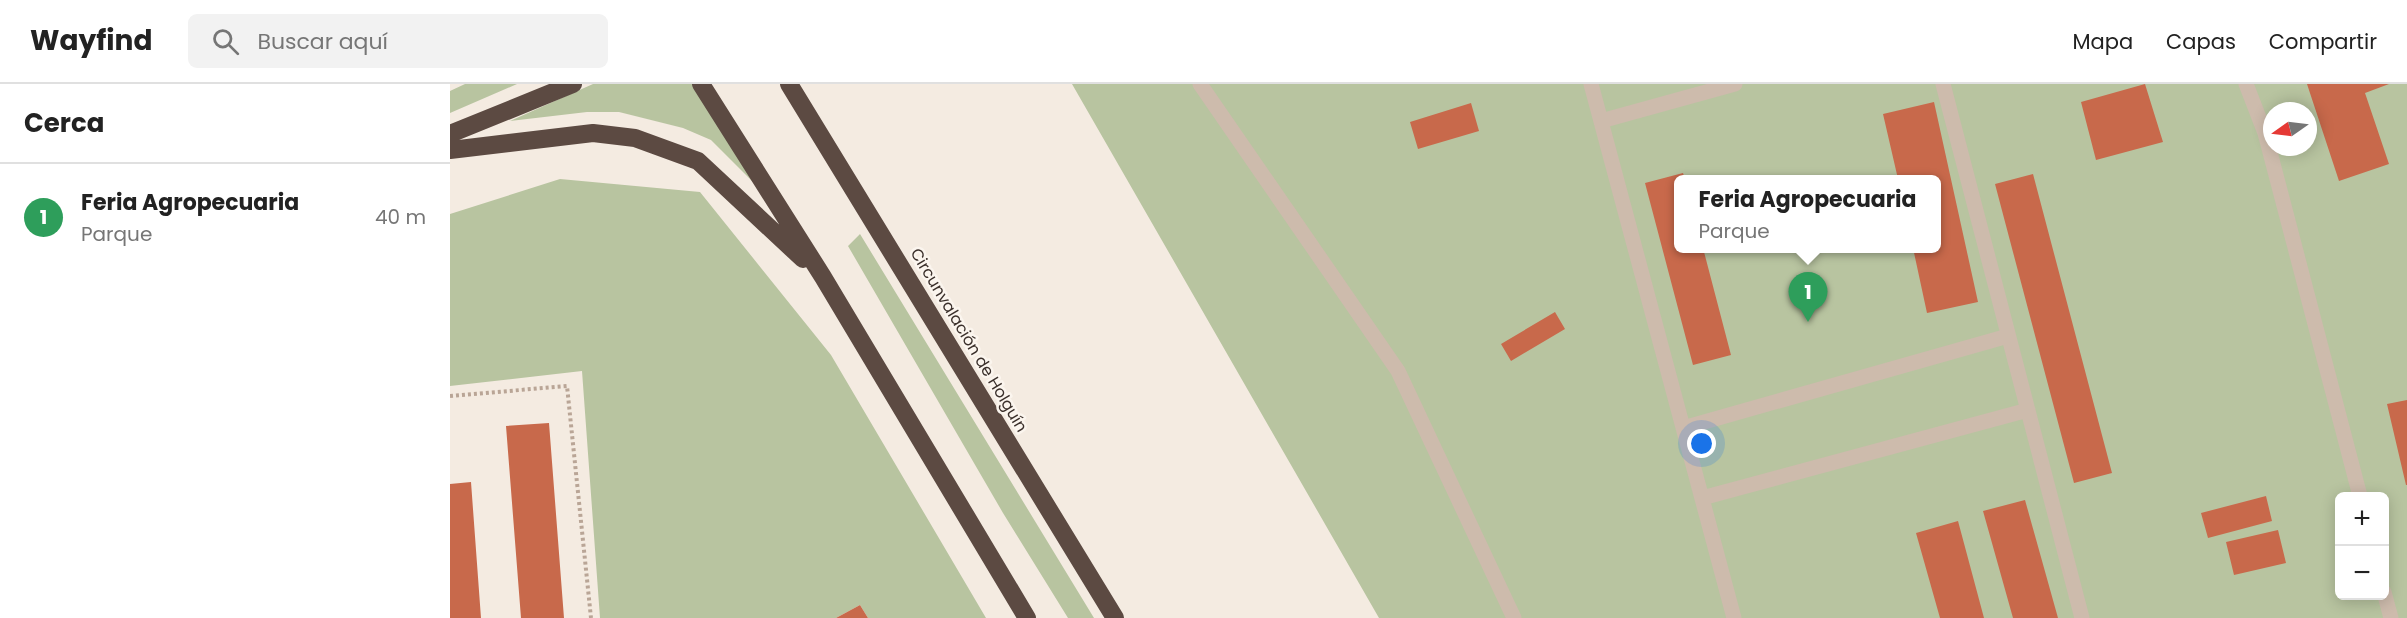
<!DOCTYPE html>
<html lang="es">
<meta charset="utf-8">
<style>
body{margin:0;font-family:Poppins,sans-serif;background:#f2f2f2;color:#222}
.controls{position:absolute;right:18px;bottom:18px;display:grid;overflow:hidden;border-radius:9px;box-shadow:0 3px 15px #0003}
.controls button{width:54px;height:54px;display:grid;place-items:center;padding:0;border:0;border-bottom:2px solid #e0e0e0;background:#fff;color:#222;font:30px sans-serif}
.compass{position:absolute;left:1813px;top:18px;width:54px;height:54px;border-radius:50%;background:#fff;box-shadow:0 3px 15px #0003;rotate:256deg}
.you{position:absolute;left:1252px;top:360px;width:21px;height:21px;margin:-15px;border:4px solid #fff;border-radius:50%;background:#1a73e8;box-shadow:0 0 0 9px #1a73e833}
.badge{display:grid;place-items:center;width:39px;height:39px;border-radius:50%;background:#1f5a5e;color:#fff;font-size:20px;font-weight:700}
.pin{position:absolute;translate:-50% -50px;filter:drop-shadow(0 2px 3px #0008)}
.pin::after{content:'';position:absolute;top:32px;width:21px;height:18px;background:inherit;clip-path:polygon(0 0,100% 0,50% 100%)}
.popup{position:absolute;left:1224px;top:91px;width:267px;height:78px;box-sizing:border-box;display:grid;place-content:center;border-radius:9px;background:#fff;filter:drop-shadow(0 2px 4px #0005);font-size:20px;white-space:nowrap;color:#767676}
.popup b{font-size:22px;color:#222}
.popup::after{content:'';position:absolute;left:50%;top:100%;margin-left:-12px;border:12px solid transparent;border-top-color:#fff}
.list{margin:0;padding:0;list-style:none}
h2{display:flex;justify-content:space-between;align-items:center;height:78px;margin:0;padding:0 24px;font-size:26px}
h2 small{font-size:20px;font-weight:400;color:#767676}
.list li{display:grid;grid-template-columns:39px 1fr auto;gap:18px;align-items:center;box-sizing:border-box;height:108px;padding:0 24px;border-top:2px solid #e0e0e0}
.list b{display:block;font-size:22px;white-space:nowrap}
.list p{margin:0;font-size:20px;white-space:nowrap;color:#767676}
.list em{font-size:20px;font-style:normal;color:#767676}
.icon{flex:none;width:33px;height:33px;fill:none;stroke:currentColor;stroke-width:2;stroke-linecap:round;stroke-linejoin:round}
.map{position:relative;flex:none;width:1957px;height:534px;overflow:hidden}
header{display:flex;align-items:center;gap:36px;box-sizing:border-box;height:84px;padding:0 30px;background:#fff;border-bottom:2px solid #e0e0e0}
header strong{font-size:28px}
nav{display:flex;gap:33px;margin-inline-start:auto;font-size:21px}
.search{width:420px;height:54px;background:#f2f2f2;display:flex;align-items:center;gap:15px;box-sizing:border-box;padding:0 21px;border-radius:9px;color:#767676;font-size:22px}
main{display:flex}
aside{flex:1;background:#fff}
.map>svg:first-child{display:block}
.green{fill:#b8c4a0;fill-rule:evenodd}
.building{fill:#c8694b}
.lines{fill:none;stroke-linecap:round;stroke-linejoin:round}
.path{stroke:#b9a596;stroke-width:4;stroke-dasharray:3 3;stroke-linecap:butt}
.minor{stroke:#cdbbac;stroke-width:15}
.highway{stroke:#5c4a42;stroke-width:18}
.labels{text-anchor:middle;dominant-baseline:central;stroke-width:5;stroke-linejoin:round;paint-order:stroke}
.street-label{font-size:16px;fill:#3b302b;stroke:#fbf5ee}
</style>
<header>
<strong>Wayfind</strong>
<div class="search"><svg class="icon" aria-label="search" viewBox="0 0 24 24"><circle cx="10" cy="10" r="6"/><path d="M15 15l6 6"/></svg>Buscar aquí</div>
<nav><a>Mapa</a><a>Capas</a><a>Compartir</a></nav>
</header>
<main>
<aside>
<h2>Cerca<small></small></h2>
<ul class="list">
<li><span class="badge" style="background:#2e9e5b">1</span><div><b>Feria Agropecuaria</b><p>Parque</p></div><em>40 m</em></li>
</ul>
</aside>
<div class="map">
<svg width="1957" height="534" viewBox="0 0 1957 534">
<rect width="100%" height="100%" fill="#f4ebe1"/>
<path class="green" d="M15,0H67L0,29V7Z
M143,0H245L306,101L261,56L233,44L169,28H137L60,37Z
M622,0H1957V534H929ZM1822,27H1858V63H1822ZM1229,95H1487V164H1229ZM1890,412H1934V512H1890Z
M110,95L250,108L381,271L536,534H418L410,521L386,534H150L132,287L0,302V130Z
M410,150L644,534H618L553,429L398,162Z"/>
<path class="building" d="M1695,0L1713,58L1646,76L1631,18Z
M1857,0H1939L1915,9L1939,80L1889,97Z
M1484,18L1528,218L1477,229L1463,164H1487V95H1448L1433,30Z
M1021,19L1029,47L968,65L960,38Z
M1233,89L1235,95H1229V164H1253L1281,271L1243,281L1195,99Z
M1583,90L1662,389L1624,399L1545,100Z
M1105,228L1115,245L1061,277L1051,260Z
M1957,316V401H1956L1937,320Z
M99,339L114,534H71L56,342Z
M21,398L31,534H0V400Z
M1816,412L1822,437L1758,454L1751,429Z
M1575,416L1608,534H1563L1533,427Z
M1508,437L1534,534H1490L1466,449Z
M1828,446L1836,479L1784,491L1776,458Z
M410,521L418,534H386Z"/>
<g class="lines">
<path class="path" d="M0,312L117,302L141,534"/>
<path class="minor" d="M750,0L948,287L1064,534
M1141,0L1284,534
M1493,0L1632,534
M1796,0L1815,49L1910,412
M1151,37L1285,0
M1233,344L1558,252
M1252,414L1578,326
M1934,508L1941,534"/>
<path class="highway" d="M251,0L373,193L577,534
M339,0L665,534
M0,50L123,0
M0,66L143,49L185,54L248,77L353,175"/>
</g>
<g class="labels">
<g class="street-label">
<text transform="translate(519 256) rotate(59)">Circunvalación de Holguín</text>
</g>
</g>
</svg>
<div class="controls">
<button>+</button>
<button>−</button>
</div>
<svg class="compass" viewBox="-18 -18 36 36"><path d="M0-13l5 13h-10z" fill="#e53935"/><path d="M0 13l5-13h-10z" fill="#767676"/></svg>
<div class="you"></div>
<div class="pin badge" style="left:1358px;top:238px;background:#2e9e5b">1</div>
<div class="popup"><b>Feria Agropecuaria</b>Parque</div>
</div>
</main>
